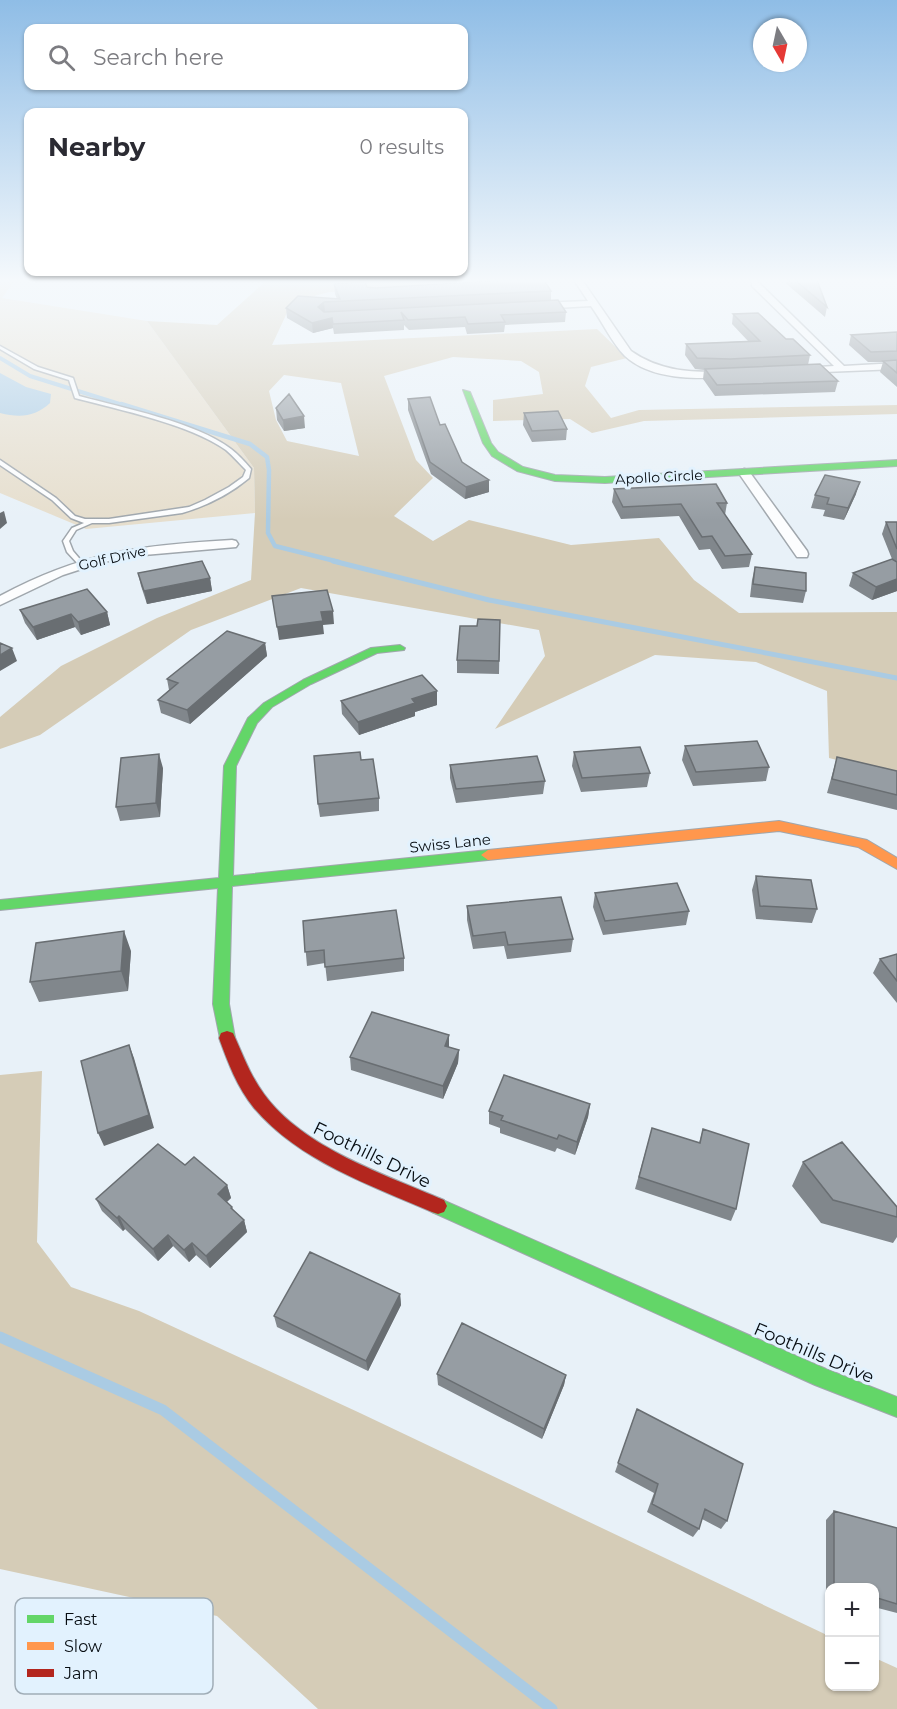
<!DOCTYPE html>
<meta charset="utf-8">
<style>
body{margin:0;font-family:Montserrat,sans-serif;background:#f2f2f3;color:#2b2b33}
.controls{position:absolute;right:18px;bottom:18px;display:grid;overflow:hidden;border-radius:12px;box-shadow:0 2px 4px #0004}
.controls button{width:54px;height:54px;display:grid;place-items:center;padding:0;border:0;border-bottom:2px solid #e1e1e2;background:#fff;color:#2b2b33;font:30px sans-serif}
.compass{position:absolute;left:753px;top:18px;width:54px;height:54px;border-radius:50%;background:#fff;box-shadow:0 2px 4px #0004;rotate:171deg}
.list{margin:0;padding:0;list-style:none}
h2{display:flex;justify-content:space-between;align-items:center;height:78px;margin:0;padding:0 24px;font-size:26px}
h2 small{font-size:20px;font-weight:400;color:#7c7c81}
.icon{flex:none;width:33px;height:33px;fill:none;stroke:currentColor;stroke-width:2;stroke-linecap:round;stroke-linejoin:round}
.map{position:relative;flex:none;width:897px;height:1709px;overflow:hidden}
.search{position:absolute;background:#fff;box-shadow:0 2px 4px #0004;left:24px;top:24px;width:444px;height:66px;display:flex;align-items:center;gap:15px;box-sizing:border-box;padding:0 21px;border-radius:12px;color:#7c7c81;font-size:22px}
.panel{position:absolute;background:#fff;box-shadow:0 2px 4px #0004;left:24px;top:108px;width:444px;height:168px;border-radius:12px}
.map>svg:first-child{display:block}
.green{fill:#e6decd}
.forest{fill:#d5ccb7;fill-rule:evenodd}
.water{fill:#aacbe3}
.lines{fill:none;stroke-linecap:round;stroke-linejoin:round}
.stream-far3{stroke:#aacbe3;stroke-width:4}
.stream-far2{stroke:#aacbe3;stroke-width:4.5}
.stream-far1{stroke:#aacbe3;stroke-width:5}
.stream{stroke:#aacbe3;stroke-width:11}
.lane-casing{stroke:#a0a7ad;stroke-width:3}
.street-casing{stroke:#a0a7ad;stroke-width:3}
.fast-casing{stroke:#a0a7ad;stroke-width:2}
.slow-casing{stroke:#a0a7ad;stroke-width:2}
.jam-casing{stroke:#a0a7ad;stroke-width:2}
.lane{fill:#fcfdfe;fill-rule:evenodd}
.street{fill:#fcfdfe;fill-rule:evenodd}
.fast{fill:#63d668;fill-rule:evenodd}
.slow{fill:#ff974d;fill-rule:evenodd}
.jam{fill:#b3261e;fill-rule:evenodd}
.wall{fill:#81878c}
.shaded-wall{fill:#696e72}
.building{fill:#969da3;stroke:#696e72;stroke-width:1.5}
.labels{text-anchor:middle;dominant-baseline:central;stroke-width:6;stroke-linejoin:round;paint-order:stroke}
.far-street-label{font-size:14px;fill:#060c11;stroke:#e2f2fe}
.street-label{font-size:15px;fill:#060c11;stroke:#e2f2fe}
.near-street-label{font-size:18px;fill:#060c11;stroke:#e2f2fe}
.key{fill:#e2f2fe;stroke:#a0adb7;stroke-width:1.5}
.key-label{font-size:16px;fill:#060c11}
</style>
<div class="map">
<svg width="897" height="1709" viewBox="0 0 897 1709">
<rect width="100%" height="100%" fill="#e8f1f8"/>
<path class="green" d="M0,280H15L2,298L147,321L254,468L255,513L86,529L0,493Z"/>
<path class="forest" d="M267,280H477L490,287L329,292L292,302L272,345L597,329L627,358L591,367L585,386L611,418L639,410L897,405V414L644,421L592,433L570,419L493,421V400L543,394L539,372L521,361L453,357L384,376L416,460L433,478L394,516L433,541L469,520L571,545L659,538L694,580L739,613L897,612V775L829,758L827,691L756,662L655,655L495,729L545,656L539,630L301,588L191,630L40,735L0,749V717L61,666L157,618L251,580L255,513L254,468L147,321L217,325ZM284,375L341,383L359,456L287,441L276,420L269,391Z
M42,1071L37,1242L71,1287L139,1311L360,1413L829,1636L830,1686H874L875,1658L897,1668V1709H318L217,1616L0,1569V1075Z"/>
<path class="water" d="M0,373L26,387L51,394L50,403C35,417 20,418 0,413Z"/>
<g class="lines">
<path class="stream-far3" d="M0,358L30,376L126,406"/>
<path class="stream-far2" d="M121,404L250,444L267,457L269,470L268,533L275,546L339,562"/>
<path class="stream-far1" d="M333,561L489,600L897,678"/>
<path class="stream" d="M0,1337L163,1410L552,1709"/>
<defs>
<path id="lane" d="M0,346L38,367L73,378L79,396C123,408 196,422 231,449C239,455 245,462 251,469L249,478C230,494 206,506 182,513L109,523H92L76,530L69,541L73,551L84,564L79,565L67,552L63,541L72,528L84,523L71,518L52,500L0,465V460L56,498L75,516L85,519H109L189,507L205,500L229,487L243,477L246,470C240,464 233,456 226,450C189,424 120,410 75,398L69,380L34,369L0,349Z"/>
<path id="street" d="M574,280H582L631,351C661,372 693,373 728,371L733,374L728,377C695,379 651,380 625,356C612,343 602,321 591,306L538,309L534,306L538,303L588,301Z
M752,282H758L844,366L897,363V369L800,373L798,371L803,368L834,366L752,286Z
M744,469L748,470L807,551L808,554L807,557H797L738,472Z
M232,540L236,541L238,544L236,547L144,555L103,562L63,575L0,605V596C81,552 142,545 232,540Z"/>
<path id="fast" d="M463,390L470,392L491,443L498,452L523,467L555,475L605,477L897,460V466L605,483L555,481L517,471L492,456L483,443Z
M400,645L405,648L404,650L377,653L311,684L272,707L257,723L236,766L233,876L488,850L495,855L488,860L232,886L229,1004L235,1038L233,1043L227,1045L221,1043L213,1004L218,888L0,910V900L219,878L224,766L248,718L264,703L303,680L371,648Z
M438,1198L826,1369L897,1397V1417L815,1385L432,1212L429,1206L432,1200Z"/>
<path id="slow" d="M779,821L867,840L897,858V869L858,847L779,831L488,860L481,855L488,850Z"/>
<path id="jam" d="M227,1031L233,1033C243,1055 250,1075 264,1094C303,1148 386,1175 444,1200L447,1206L444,1212L438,1214L432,1212C370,1185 299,1161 254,1108C237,1087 228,1063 219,1038L221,1033Z"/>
</defs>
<use href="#lane" class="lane-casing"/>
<use href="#street" class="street-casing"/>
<use href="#fast" class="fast-casing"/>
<use href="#slow" class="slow-casing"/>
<use href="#jam" class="jam-casing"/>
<use href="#lane" class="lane"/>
<use href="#street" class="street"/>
<use href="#fast" class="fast"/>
<use href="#slow" class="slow"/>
<use href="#jam" class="jam"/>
</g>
<path class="wall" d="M782,280H817L827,307L825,317Z
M334,284L375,288L551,291V300L566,312L565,322L505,325L504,332L467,334L465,327L409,330L404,325V330L334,334L333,328L313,333L287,318L286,308L337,299L335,294Z
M733,314L786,339L810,355L808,365L838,381L835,392L715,396L703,379L704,370L695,369L685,355L686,344L748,341L732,324Z
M897,332V387L880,372L883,362H868L849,345L851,335Z
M408,399L440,425L462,462L489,492L465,499L431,474L408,410Z
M276,408L305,428L284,431L277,420Z
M524,413L567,429L566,440L532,442L523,425Z
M614,489L727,503L725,515L752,554L749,567L722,569L710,549L699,550L679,516L621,519L612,502Z
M856,494L844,520L823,516L825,510L811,508L815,495Z
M886,522H897V591L872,600L849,586L853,573L892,559L882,534Z
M755,567L806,591L803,603L750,597L752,580Z
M138,573L210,578L212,591L147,604L141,586Z
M20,610L107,612L110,625L81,635L75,627L37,640L25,623Z
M500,620L499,674L457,673V660L477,626Z
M265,643L267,656L190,724L161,713L158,700L169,690L167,679Z
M437,691V705L415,712V716L359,735L342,714L341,701Z
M685,746L769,767L766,781L693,786L682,760Z
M574,752L650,773L647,787L581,792L572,766Z
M837,757L897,771V810L827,793Z
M361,760L379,798V811L320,817L318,804Z
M450,765L545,781L543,794L456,803L450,778Z
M163,768L160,817L120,821L116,807Z
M756,876L817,909L812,923L756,919L752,890Z
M595,893L689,911L686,925L603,935L593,907Z
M467,906L573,939L571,952L507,959L504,946L473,949L467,920Z
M303,921L404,958V971L327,981L325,963L307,966Z
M131,951L128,991L39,1002L30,982Z
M897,954V1003L873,973L880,959Z
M449,1047L459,1050L458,1063L443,1099L351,1070L350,1057Z
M590,1104L588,1117L575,1155L557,1148L555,1152L500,1133V1128L489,1124V1111Z
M652,1128L699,1143L703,1129L736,1209L731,1221L635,1189Z
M803,1162L897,1207V1237L893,1243L821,1223L792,1186Z
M185,1165L227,1185L231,1198L227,1202L232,1207L233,1210L244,1220L247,1232L210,1268L196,1255L189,1262L173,1246L158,1261L125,1229L123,1231L102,1211L96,1199Z
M400,1294L401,1305L368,1371L277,1327L274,1316Z
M437,1374L566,1375L564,1385L542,1439L438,1385Z
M637,1409L727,1521L721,1529L702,1519L699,1529L693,1537L647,1512L654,1493L615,1472Z
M834,1511L897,1528V1613L874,1607V1587H830V1594L826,1593V1520Z"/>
<path class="shaded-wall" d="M324,302L325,312L319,317L318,307Z
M332,318L333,328L313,333L312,323Z
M304,416L305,428L284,431L283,420Z
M489,480V492L465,499L466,487Z
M860,482L856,494L844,520L848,508Z
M4,511L7,523L0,529V513Z
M210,578L212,591L147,604L144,591Z
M897,579V591L872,600L876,587Z
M333,611L334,624L323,625L324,634L279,640L277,627L321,612Z
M107,612L110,625L81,635L78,622Z
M71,614L75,627L37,640L33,627Z
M265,643L267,656L190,724L187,710Z
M12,648L17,661L0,671V655Z
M437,691V705L415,712V716L359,735L358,722L412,699Z
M159,754L163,768L160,817L156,803Z
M124,931L131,951L128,991L121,971Z
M449,1035V1049L445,1046Z
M129,1045L134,1058L154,1128L104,1146L98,1133Z
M459,1050L458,1063L443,1099V1086Z
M590,1104L588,1117L575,1155L577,1142Z
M227,1185L231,1198L222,1206L218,1194Z
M119,1216L125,1229L123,1231L117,1218Z
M244,1220L247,1232L210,1268L206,1256Z
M168,1235L173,1246L158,1261L153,1249Z
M192,1243L196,1255L189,1262L184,1250Z
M400,1294L401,1305L368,1371L366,1361Z
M566,1375L564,1385L542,1439L544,1429Z"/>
<path class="building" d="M509,280H544L551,291L324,302L318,307L324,312L558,300L566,312L501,315L505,322L468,324L465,317L408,320L401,312L404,320L333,324L332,318L312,323L286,308L298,296L340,299L334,284L365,282L367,287L375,288Z
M795,280H817L827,307Z
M758,313L786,339H793L810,355L730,359L697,358L686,344L760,341L733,314Z
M897,332V351L871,352L851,335Z
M897,360V373L883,361Z
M820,364L838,381L717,385L705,369Z
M289,394L304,416L283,420L276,408Z
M430,397L440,425L445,424L462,462L489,480L466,487L430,462L408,399Z
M558,411L567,429L532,431L524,413Z
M825,475L860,482L848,508L827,504L829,498L815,495Z
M716,484L727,503H717L752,554L725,556L712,536L702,537L681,504L623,507L614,489Z
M886,522H897V549Z
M892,559L897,562V579L876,587L853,573Z
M202,561L210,578L144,591L138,573Z
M755,567L806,573V591L753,584Z
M87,589L107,612L78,622L71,614L33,627L20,610Z
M327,590L333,611L321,612L323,621L277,627L272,596Z
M478,619L500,620L499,661L457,660L460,626H477Z
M227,631L265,643L187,710L158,700L178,683L167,679Z
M0,643L12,648L0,655Z
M422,675L437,691L412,699L415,703L358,722L341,701Z
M757,741L769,767L696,772L685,746Z
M640,747L650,773L582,778L574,752Z
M360,752L361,760L373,759L379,798L318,804L314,756Z
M159,754L156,803L116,807L121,758Z
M537,756L545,781L456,789L450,765Z
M837,757L897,771V795L832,779Z
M756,876L811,880L817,909L760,906Z
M677,883L689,911L605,921L595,893Z
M561,897L573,939L508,945L505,932L473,936L467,906Z
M396,910L404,958L325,967L324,950L305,952L303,921Z
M124,931L121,971L30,982L36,943Z
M897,954V981L880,959Z
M372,1012L449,1035L445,1046L459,1050L443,1086L350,1057Z
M129,1045L149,1115L98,1133L81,1061Z
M504,1075L590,1104L577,1142L559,1135L557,1139L501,1120L503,1116L489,1111Z
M652,1128L700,1143L703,1129L749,1144L736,1209L639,1177Z
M842,1142L897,1207V1217L833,1200L803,1162Z
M158,1144L185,1165L194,1157L227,1185L218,1194L232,1207L231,1208L244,1220L206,1256L192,1243L184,1250L168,1235L153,1249L119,1216L117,1218L96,1199Z
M310,1252L400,1294L366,1361L274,1316Z
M462,1323L566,1375L544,1429L437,1374Z
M637,1409L743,1464L727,1521L705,1509L699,1529L652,1504L658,1484L618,1463Z
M834,1511L897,1528V1604L874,1597V1587H840L834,1586Z"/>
<linearGradient id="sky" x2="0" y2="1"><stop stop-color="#8fbde6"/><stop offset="0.54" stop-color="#f5f9fc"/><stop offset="1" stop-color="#f5f9fc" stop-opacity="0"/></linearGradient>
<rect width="897" height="520" fill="url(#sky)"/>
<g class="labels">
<g class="far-street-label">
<text transform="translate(659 477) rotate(-3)">Apollo Circle</text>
<text transform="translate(112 558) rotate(-13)">Golf Drive</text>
</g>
<g class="street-label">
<text transform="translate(450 843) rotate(-6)">Swiss Lane</text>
</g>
<g class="near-street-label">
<text transform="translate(372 1155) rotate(26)">Foothills Drive</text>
<text transform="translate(814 1353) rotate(23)">Foothills Drive</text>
</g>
</g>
<rect x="15" y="1598" width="198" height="96" rx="9" class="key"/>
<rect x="27" y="1615" width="27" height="8" fill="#63d668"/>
<rect x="27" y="1642" width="27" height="8" fill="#ff974d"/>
<rect x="27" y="1669" width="27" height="8" fill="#b3261e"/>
<g class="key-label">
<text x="64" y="1625">Fast</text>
<text x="64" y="1652">Slow</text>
<text x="64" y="1679">Jam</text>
</g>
</svg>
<div class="controls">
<button>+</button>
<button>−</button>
</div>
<svg class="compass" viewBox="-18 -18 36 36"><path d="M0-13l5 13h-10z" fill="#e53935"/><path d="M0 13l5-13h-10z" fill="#7c7c81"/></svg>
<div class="search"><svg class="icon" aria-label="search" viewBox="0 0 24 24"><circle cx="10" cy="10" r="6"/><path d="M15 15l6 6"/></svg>Search here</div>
<section class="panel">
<h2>Nearby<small>0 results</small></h2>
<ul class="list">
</ul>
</section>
</div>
